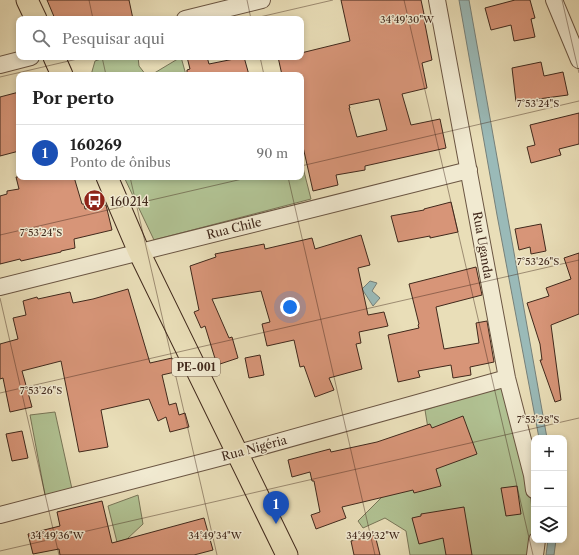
<!DOCTYPE html>
<html lang="pt">
<meta charset="utf-8">
<style>
body{margin:0;font-family:"Libre Caslon Text",serif;background:#f6f6f6;color:#222}
.controls{position:absolute;right:12px;bottom:12px;display:grid;overflow:hidden;border-radius:8px;box-shadow:0 2px 6px #0003}
.controls button{width:36px;height:36px;display:grid;place-items:center;padding:0;border:0;border-bottom:1px solid #e0e0e0;background:#fff;color:#222;font:20px sans-serif}
.you{position:absolute;left:290px;top:307px;width:14px;height:14px;margin:-10px;border:3px solid #fff;border-radius:50%;background:#1a73e8;box-shadow:0 0 0 6px #1a73e833}
.badge{display:grid;place-items:center;width:26px;height:26px;border-radius:50%;background:#2563eb;color:#fff;font-size:13px;font-weight:700}
.pin{position:absolute;translate:-50% -33px;filter:drop-shadow(0 1px 2px #0008)}
.pin::after{content:'';position:absolute;top:21px;width:14px;height:12px;background:inherit;clip-path:polygon(0 0,100% 0,50% 100%)}
.list{margin:0;padding:0;list-style:none}
h2{display:flex;justify-content:space-between;align-items:center;height:52px;margin:0;padding:0 16px;font-size:17px}
h2 small{font-size:13px;font-weight:400;color:#767676}
.list li{display:grid;grid-template-columns:26px 1fr auto;gap:12px;align-items:center;box-sizing:border-box;height:56px;padding:0 16px;border-top:1px solid #e0e0e0}
.list b{display:block;font-size:15px;white-space:nowrap}
.list p{margin:0;font-size:13px;white-space:nowrap;color:#767676}
.list em{font-size:13px;font-style:normal;color:#767676}
.icon{flex:none;width:22px;height:22px;fill:none;stroke:currentColor;stroke-width:2;stroke-linecap:round;stroke-linejoin:round}
.map{position:relative;flex:none;width:579px;height:555px;overflow:hidden}
.search{position:absolute;background:#fff;box-shadow:0 2px 6px #0003;left:16px;top:16px;width:288px;height:44px;display:flex;align-items:center;gap:10px;box-sizing:border-box;padding:0 14px;border-radius:8px;color:#767676;font-size:15px}
.panel{position:absolute;background:#fff;box-shadow:0 2px 6px #0003;left:16px;top:72px;width:288px;height:108px;border-radius:8px}
.map>svg:first-child{display:block}
.green{fill:#b1c293;stroke:#797658}
.water{fill:#9abab8;stroke:#76807a}
.building{fill:#d79578;stroke:#41291c;fill-rule:evenodd}
.lines{fill:none;stroke-linecap:round;stroke-linejoin:round}
.minor-casing{stroke:#6b5643;stroke-width:18}
.major-casing{stroke:#41291c;stroke-width:23}
.minor{stroke:#f1ead1;stroke-width:16}
.major{stroke:#e9deb8;stroke-width:21}
.ticks{fill:none;stroke:#41291c;stroke-width:1;stroke-opacity:0.45}
.labels{text-anchor:middle;dominant-baseline:central;stroke-width:3;stroke-linejoin:round;paint-order:stroke}
.shield{fill:#f1ead1;stroke:#766352;stroke-width:1}
.shield-label{font-size:11px;font-weight:bold;fill:#41291c}
.poi-label{font-size:12px;fill:#41291c;stroke:#f1ead1;text-anchor:start}
.street-label{font-size:12px;fill:#41291c;stroke:#f1ead1}
.ticks-label{font-size:10px;text-anchor:middle;fill:#41291c;stroke:#f1ead1;stroke-width:3;stroke-linejoin:round;paint-order:stroke}
</style>
<div class="map">
<svg width="579" height="555" viewBox="0 0 579 555">
<rect width="100%" height="100%" fill="#e9deb8"/>
<filter id="stains"><feTurbulence type="fractalNoise" baseFrequency=".005" numOctaves="4"/><feColorMatrix values="0 0 0 0 .2 0 0 0 0 .09 0 0 0 0 .02 0 0 0 .5 -.17"/></filter>
<radialGradient id="worn" r=".72"><stop offset=".6" stop-color="#630" stop-opacity="0"/><stop offset="1" stop-color="#630" stop-opacity=".3"/></radialGradient>
<path class="green" d="M107,57H138L139,66L146,75H91L95,61Z
M181,57L186,75H151Z
M301,160L311,199L154,240L124,177H301Z
M502,384L528,475L534,526L531,547L529,555H410L406,531L385,518L363,528L358,521L382,497L432,453L425,410Z
M55,412L72,489L45,495L30,415Z
M138,495L143,524L127,539L117,542L108,506Z"/>
<path class="water" d="M459,0H469L547,438H539L497,215Z
M370,281L377,283L372,291L380,298L373,306L362,289Z
M548,540H556L554,555H546Z"/>
<path class="building" d="M47,0H129L133,19H55Z
M341,0H421L424,14H423L432,60L422,63L427,88L402,94L411,125L440,119L446,148L365,166V170L336,175L338,185L313,191L301,138V75H282L278,57H301V53L350,41ZM379,99L387,130L357,137L349,108H350L349,105Z
M515,0H530L535,18L531,19L535,37L514,41L511,25L491,30L485,8Z
M187,57H207L209,64L244,57L249,75H187V70L190,69Z
M541,62L544,76L563,72L568,95L516,102L512,68Z
M19,92V151L0,156V97Z
M579,113V144L559,149L561,155L531,163L527,147L535,145L530,125Z
M16,177H74L82,204H84L85,209L106,205L112,230L74,239L75,248L61,251V252L21,261L20,259L0,264V196L7,194V191L19,189Z
M451,202L458,232L430,238V236L398,242L391,216L424,210V209Z
M541,224L546,251L531,254L530,247L519,250L515,229Z
M361,235L370,265L358,268L368,315L384,312L388,326L359,332L361,343L356,344L362,369L329,378L334,390L315,397L304,366L300,367L294,340L267,346L262,324L270,322L261,291L212,299L229,338L232,337L238,358L217,365L205,326L201,328L194,312L199,310L190,266L216,257L215,254L264,244L265,249L312,238L315,249Z
M579,253V314L551,325L561,400L555,402L540,360H542L540,344L527,303L549,296L546,288L571,279L564,258Z
M476,267L482,295L436,307L444,349L479,343L476,323L487,321L494,362L470,367L471,375L453,378L451,365L418,371L420,377L398,382L388,335L419,328L418,325L419,324L409,284Z
M128,289L150,363L172,358L175,372L162,375L169,405L176,403L179,415L185,413L189,427L170,432L166,417L158,421L149,399L101,410L108,447L79,452L61,361L22,371L32,407L10,412L3,378L0,379V344L18,339L13,318L26,315L23,301L37,297L38,299L70,292L73,303L93,299Z
M260,355L264,375L249,378L245,358Z
M463,416L477,454L436,469L441,486L414,493L413,490L342,507L346,518L316,529L311,515L320,512L314,481H312L310,472L292,477L288,460L330,449L331,452L377,442L430,424L432,428Z
M22,431L28,458L12,461L6,434Z
M517,486L521,514L506,516L501,488Z
M102,501L112,543L204,518L213,550L194,555H60L59,549L33,554L28,534L60,526L57,512Z
M464,507L472,555H446L443,538L419,544L412,518L421,516V514Z
M375,535L380,555H354L351,541Z"/>
<g class="lines">
<defs>
<path id="minor" d="M437,0L507,378L532,475L534,490
M554,0L579,60
M185,19L262,0
M0,65L31,57
M0,287L469,170
M0,515L238,453L507,378
M535,555L537,540"/>
<path id="major" d="M27,0L36,19
M54,57L62,75
M107,177L139,252L287,555"/>
</defs>
<use href="#minor" class="minor-casing"/>
<use href="#major" class="major-casing"/>
<use href="#minor" class="minor"/>
<use href="#major" class="major"/>
</g>
<path class="ticks" d="M89,0L93,19M247,0L251,19M404,0L533,555M562,0L579,73M251,19L333,0M102,57L106,75M260,57L264,75M0,77L86,57M301,166L579,101M130,177L217,555M288,177L375,555M0,235L251,177M0,298L59,555M0,393L579,260M0,551L579,418"/>
<defs>
<symbol id="bus-disc" viewBox="-11 -11 22 22"><circle r="9.5" fill="#8f2418" stroke="#f1ead1"/><path d="M-5-6H5V4H4V6H2V4H-2V6H-4V4H-5ZM-3.5-4V0h7V-4ZM-3.5 1.2v1.5H-2V1.2ZM2 1.2v1.5H3.5V1.2Z" fill="#fff"/></symbol>
</defs>
<g fill-rule="evenodd">
<use href="#bus-disc" x="82" y="188" width="25" height="25"/>
</g>
<g class="labels">
<rect class="shield" x="172" y="358" width="48" height="18" rx="3"/>
<g class="shield-label">
<text x="196" y="367">PE-001</text>
</g>
<g class="poi-label">
<text x="110" y="201">160214</text>
</g>
<g class="street-label">
<text transform="translate(234 228) rotate(-14)">Rua Chile</text>
<text transform="translate(483 245) rotate(80)">Rua Uganda</text>
<text transform="translate(254 448) rotate(-15)">Rua Nigéria</text>
</g>
</g>
<g class="ticks-label">
<text x="407" y="23">34°49'30"W</text>
<text x="538" y="107">7°53'24"S</text>
<text x="41" y="236">7°53'24"S</text>
<text x="538" y="265">7°53'26"S</text>
<text x="41" y="394">7°53'26"S</text>
<text x="538" y="423">7°53'28"S</text>
<text x="57" y="539">34°49'36"W</text>
<text x="215" y="539">34°49'34"W</text>
<text x="373" y="539">34°49'32"W</text>
</g>
<rect width="100%" height="100%" filter="url(#stains)"/>
<rect width="100%" height="100%" fill="url(#worn)"/>
</svg>
<div class="controls">
<button>+</button>
<button>−</button>
<button><svg class="icon" aria-label="layers" viewBox="0 0 24 24"><path d="M12 4l9 5-9 5-9-5zM3 14l9 5 9-5"/></svg></button>
</div>
<div class="you"></div>
<div class="pin badge" style="left:276px;top:524px;background:#1a4fb4">1</div>
<div class="search"><svg class="icon" aria-label="search" viewBox="0 0 24 24"><circle cx="10" cy="10" r="6"/><path d="M15 15l6 6"/></svg>Pesquisar aqui</div>
<section class="panel">
<h2>Por perto<small></small></h2>
<ul class="list">
<li><span class="badge" style="background:#1a4fb4">1</span><div><b>160269</b><p>Ponto de ônibus</p></div><em>90 m</em></li>
</ul>
</section>
</div>
